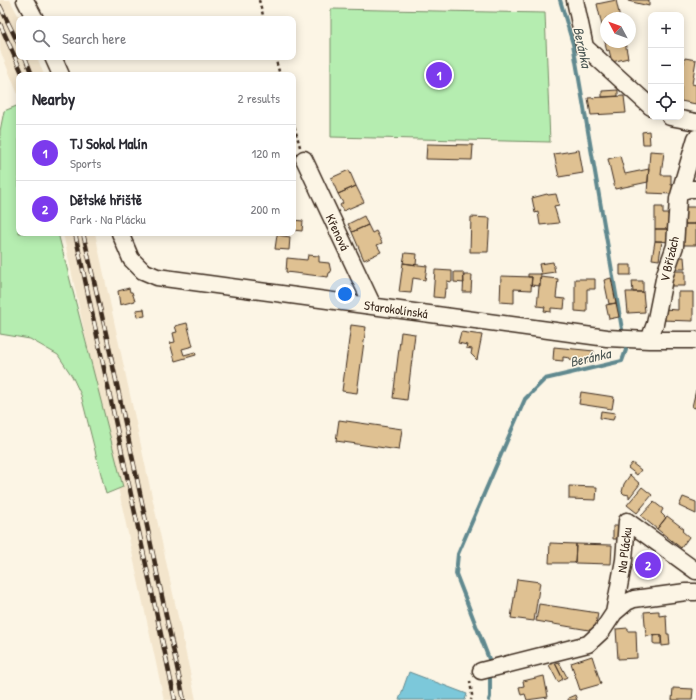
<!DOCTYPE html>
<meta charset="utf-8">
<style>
body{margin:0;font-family:"Patrick Hand",sans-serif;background:#f2f2f3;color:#2b2b33}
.controls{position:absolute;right:12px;top:12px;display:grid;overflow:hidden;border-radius:8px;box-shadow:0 2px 10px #0003}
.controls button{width:36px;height:36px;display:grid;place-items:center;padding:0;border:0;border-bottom:1px solid #e1e1e2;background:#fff;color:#2b2b33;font:20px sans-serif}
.compass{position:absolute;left:600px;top:12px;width:36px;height:36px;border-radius:50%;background:#fff;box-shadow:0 2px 10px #0003;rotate:311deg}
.you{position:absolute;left:345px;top:294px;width:14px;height:14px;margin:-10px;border:3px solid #fff;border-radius:50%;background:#1a73e8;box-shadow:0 0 0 6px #1a73e833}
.badge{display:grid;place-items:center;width:26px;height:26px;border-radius:50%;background:#7c3aed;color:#fff;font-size:13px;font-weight:700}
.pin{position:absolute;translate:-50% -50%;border:2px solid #fff;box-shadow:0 1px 4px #0006}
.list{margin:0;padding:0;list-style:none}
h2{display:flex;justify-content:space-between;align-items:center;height:52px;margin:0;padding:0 16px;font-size:17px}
h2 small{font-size:13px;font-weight:400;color:#7c7c81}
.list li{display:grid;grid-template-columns:26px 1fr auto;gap:12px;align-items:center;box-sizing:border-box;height:56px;padding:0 16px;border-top:1px solid #e1e1e2}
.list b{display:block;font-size:15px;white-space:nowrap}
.list p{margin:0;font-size:13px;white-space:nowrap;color:#7c7c81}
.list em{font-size:13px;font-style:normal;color:#7c7c81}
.icon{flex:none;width:22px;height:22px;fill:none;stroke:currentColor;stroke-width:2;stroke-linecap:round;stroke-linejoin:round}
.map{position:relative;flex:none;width:696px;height:700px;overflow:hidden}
.search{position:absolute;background:#fff;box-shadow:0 2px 10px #0003;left:16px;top:16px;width:280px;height:44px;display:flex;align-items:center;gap:10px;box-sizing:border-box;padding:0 14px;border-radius:8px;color:#7c7c81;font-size:15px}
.panel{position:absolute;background:#fff;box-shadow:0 2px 10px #0003;left:16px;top:72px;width:280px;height:164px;border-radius:8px}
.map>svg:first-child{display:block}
.built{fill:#f3e5cc}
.green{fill:#b5edb0;stroke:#788c67}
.water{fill:#7bc8da;stroke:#61898f}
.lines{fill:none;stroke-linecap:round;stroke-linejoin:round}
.stream{stroke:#61898f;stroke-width:4}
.building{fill:#dfc192;stroke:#3b2a1e}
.minor-casing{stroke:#3b2a1e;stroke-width:19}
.path{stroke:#3b2a1e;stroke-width:2.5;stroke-dasharray:3 3;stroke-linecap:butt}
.minor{stroke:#fcf5e5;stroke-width:16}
.rail-casing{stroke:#3b2a1e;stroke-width:4.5}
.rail{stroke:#fcf5e5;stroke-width:3;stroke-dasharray:9;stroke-linecap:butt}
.labels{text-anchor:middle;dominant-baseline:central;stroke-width:3;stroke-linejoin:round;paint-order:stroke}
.street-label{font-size:13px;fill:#3b2a1e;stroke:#fcf5e5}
.water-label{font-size:14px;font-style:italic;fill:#4e5956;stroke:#fcf5e5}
</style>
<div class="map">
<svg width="696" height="700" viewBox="0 0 696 700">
<rect width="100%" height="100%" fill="#fcf5e5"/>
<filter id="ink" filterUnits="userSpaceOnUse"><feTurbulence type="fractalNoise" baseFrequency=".025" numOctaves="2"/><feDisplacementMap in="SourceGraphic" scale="8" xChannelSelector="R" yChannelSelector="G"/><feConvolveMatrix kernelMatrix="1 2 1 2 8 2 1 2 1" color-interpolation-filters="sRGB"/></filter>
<g filter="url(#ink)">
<path class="built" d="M0,0H10L20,19L19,57H37L44,75H19V97L0,50Z
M63,233H95L196,700H164Z"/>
<path class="green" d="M331,9L545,13L550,142L331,137Z
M19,105V233H58L123,487L106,494L81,395L72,376L58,355L30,339L0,334V131L4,111Z"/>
<path class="water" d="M409,672L467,694L465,700H399Z"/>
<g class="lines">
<path class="stream" d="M560,0L573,44L623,335
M490,666L489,659L456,574L458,554L525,399L545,379L622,361L626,350L624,342
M489,700L490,697V673"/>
</g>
<path class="building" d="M616,0L620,18H606V29L603,30L597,4Z
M628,0H649V6L628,1Z
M606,29V42H625L628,58L612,62L609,50L607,51L606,48L603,30Z
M685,58L696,60L692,84L696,85V104L681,101V76Z
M618,90V96L602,97V91Z
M624,96L626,113L591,115L588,98Z
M649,131L650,144H643L642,132Z
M427,144L473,145L472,160L426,159Z
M579,150L583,173L559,177L554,154Z
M650,151L664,152L661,175H671V185H676L672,194L647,193Z
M620,156L625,174L649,169L648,182L615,189L608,159Z
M349,170L356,186L338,194L331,178Z
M356,186L364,202L343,211L340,205L343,203L338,194Z
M547,194L548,195L556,194L559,205L554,206L559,223L540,225L538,212L535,213L532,198Z
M655,207H663V214H672V229H655Z
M683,207H696V224H683Z
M364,216L368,225L352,232L348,224Z
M471,217L490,218L488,252H470Z
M293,220L303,221L302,231L293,230Z
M683,224H696V245H683Z
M368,225L372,233L376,231L382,243L377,245L381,252L364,260L352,232Z
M655,229H672V242L655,241Z
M277,235L290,237L289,250L275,249Z
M655,241H662L659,260L652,259Z
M405,253L417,254L416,265L403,263Z
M308,255L319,256V262L329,263L331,272L329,273L328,277L286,272L287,258L307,260Z
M677,257H684L685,269H677Z
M553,262L555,272L541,274L539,264Z
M403,263L427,266L425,280L413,278L411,293L399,292Z
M620,265H631V275H620Z
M435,270L452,271V282L447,281V289H445L444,298L433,297Z
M672,271H685V286H671Z
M454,272H463L464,283L454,282Z
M528,274H541L540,286L531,285L532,277H528Z
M464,275H472L471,292H463Z
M501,276L532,277L531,290L514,289V303L500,302Z
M540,277L558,279L556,298L565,299L564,309L551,308V312L544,311L545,307L537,306Z
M611,278L616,303L609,304L604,280Z
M575,279H595V289H587V312L575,311Z
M632,281H643V292H633Z
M129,288L130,292H132L135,301L120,305L118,291Z
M626,292H643L645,312L628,313Z
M678,292H693V321L661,320L663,309L678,310Z
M616,303L619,317L609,319L606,305Z
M144,309L145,316L137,317L136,310Z
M187,323L193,346L182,349L184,355L195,352L196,355L175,361L170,343L175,342L173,333L177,332L175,326Z
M351,325L366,327L357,393L342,391Z
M401,332L415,334L407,400L393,398Z
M461,332L482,335L477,360L471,354L472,349L466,348L467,345L458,343Z
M554,347L594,351L593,363L570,360V358L563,357V361L553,360Z
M696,390V408L692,407Z
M581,392L614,397L612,409L579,404Z
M601,411L615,413L613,420L600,418Z
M339,420L402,429L399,450L336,441Z
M632,463L641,470L637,475L628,468Z
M630,475L640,484L629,498V495L624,494L622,492L624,484Z
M569,486L597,487L596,500L569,499Z
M642,487L652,495L637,513L627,505Z
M683,497L696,502V514L679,506Z
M654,502L663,509L661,513L666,518L657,529L641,516Z
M667,516L684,529L682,531L689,537L681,548L657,529Z
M613,526H622V539H613Z
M550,543L576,544L575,563H549Z
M576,544L612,545L611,564L575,563Z
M517,579L540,582L534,621L511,618Z
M539,604L598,613L595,631L536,621Z
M657,611H659V616L666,615L667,634H669L670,645L662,646L661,635L646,636L644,612Z
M628,628V631H636L637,658L618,659L616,629Z
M661,635V644H655L653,643V636Z
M592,656L601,684L580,690L571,663Z
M559,662L567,677L563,679L555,663Z
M555,663L563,679L558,682L549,665Z
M544,676L548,697L527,700L525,694L521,695L519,687L524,686L523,681Z
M673,688L693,689L692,700H672Z
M575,695L577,700H568V698Z"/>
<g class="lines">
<defs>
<path id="minor" d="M25,0L35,19
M575,0L585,47L651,107
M53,57L61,75
M670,117L696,122
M304,159L373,306
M680,192L696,138
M120,233L131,259L143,271L157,277L607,338L649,340H696
M649,340L655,324L665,274L675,246L678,199L680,192L689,189H696
M627,521L696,571
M614,613L624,560L627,521
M481,671L588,644L602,631L614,613L627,602L634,599L686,592H696"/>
</defs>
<use href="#minor" class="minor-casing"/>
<path class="path" d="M259,0L264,19
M275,57L280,75
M293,121L300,147
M470,681L472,695L471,700"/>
<use href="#minor" class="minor"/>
<defs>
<path id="rail" d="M0,6L19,45
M0,24L23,75
M25,57L32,75
M75,233L175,700
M83,233L107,338L184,700"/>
</defs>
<use href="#rail" class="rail-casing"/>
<use href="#rail" class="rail"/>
</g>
</g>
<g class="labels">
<g class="street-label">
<text transform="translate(338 232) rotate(65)">Křenová</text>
<text transform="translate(669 259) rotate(-77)">V Břízách</text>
<text transform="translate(396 309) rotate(8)">Starokolínská</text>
<text transform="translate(624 550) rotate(-83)">Na Plácku</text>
</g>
<g class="water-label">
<text transform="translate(583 47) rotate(78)">Beránka</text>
<text transform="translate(590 357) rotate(-13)">Beránka</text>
</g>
</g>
</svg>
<div class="controls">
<button>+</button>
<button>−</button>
<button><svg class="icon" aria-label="locate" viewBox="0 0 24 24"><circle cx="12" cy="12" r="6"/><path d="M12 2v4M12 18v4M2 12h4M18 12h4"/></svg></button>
</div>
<svg class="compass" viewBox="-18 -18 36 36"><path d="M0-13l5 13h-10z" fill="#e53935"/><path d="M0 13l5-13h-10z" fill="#7c7c81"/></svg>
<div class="you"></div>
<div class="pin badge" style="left:439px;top:75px">1</div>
<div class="pin badge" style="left:648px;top:565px">2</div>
<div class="search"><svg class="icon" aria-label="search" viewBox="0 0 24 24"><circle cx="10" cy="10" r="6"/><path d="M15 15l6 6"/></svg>Search here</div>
<section class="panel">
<h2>Nearby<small>2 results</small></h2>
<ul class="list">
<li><span class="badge">1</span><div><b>TJ Sokol Malín</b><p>Sports</p></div><em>120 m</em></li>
<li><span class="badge">2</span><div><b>Dětské hřiště</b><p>Park · Na Plácku</p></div><em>200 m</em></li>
</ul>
</section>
</div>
